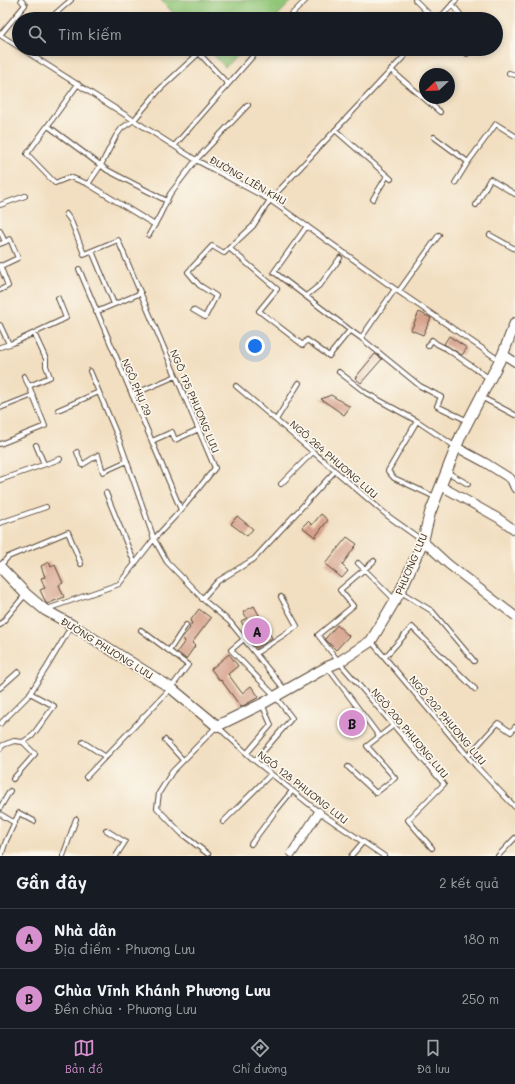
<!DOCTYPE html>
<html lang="vi">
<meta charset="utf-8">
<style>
body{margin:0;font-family:Mali,sans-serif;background:#242831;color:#f1f3f6}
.compass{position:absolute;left:419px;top:68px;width:36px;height:36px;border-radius:50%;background:#171b24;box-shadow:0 2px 6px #0003;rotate:247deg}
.you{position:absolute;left:255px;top:346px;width:14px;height:14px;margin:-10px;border:3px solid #fff;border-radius:50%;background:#1a73e8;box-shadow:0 0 0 6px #1a73e833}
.badge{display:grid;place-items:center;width:26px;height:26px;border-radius:50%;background:#d690ce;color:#111;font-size:13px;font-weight:700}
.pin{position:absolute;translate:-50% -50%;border:2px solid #fff;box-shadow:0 1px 4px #0006}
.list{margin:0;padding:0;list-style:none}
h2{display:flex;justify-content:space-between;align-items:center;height:52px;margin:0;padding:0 16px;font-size:17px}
h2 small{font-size:13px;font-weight:400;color:#9ea1a6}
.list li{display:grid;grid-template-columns:26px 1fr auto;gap:12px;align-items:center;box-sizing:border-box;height:60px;padding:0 16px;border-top:1px solid #363941}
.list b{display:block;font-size:15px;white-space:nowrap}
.list p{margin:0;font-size:13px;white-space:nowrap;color:#9ea1a6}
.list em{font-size:13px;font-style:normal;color:#9ea1a6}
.icon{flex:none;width:22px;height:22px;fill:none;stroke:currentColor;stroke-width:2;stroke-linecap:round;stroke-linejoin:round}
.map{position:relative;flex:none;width:515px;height:856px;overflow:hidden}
.search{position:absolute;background:#171b24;box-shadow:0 2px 6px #0003;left:12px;right:12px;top:12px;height:44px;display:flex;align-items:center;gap:10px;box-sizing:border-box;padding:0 14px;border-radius:22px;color:#9ea1a6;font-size:15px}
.sheet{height:172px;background:#171b24}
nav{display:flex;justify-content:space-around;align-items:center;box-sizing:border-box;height:56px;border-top:1px solid #363941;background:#171b24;font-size:11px;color:#9ea1a6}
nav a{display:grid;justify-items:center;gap:2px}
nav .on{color:#d690ce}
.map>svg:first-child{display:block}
.green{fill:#91c678;stroke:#66784b}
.building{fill:#d6a28c}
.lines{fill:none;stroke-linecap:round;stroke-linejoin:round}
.service-casing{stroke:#564536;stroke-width:6}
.minor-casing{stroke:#564536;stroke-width:10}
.tertiary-casing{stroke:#564536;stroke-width:12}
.service{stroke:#fff;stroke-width:4}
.minor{stroke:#fff;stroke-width:8}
.tertiary{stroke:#fff;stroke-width:10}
.labels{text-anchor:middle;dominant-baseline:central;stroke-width:3.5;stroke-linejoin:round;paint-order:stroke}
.street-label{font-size:10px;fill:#3b2a1e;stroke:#fbf7ec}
</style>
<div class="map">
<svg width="515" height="856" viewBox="0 0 515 856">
<rect width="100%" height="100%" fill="#fbf7ec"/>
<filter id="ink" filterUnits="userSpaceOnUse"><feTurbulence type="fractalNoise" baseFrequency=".025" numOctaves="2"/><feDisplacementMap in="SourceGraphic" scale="8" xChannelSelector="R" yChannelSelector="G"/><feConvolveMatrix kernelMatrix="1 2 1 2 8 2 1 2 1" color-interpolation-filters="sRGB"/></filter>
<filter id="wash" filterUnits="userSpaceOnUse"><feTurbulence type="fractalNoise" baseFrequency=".012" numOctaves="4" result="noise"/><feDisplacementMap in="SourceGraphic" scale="16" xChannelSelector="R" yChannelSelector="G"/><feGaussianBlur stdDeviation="0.9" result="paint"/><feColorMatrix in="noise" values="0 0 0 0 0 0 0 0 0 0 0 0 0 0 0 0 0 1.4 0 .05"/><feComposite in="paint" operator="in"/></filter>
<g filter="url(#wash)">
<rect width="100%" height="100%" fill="#f2dfc1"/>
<path class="green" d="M161,0H293L274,19H179Z
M208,49H243L225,67Z"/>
<g id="blocks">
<path class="building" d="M419,312L431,318L423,335L411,330Z
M449,336L467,348L462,355L444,344Z
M375,354L382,359L361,383L355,378Z
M331,395L350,407L344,415L321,399Z
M321,514L328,520L315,537L302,527L308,521L312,525Z
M237,516L253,529L247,536L231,524Z
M347,537L357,544L342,565L348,571L342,578L325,564Z
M49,562L51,567L55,565L63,583L59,585L64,597L47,604L45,601L40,590L45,588L41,578L45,577L41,566Z
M254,606L272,638L256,648L241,621L247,618L243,612Z
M199,609L211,618L192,643L195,646L186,659L177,652L185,641L182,638L190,628L189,627L192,623L190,621Z
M337,625L349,636L336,650L325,639Z
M229,654L238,666L228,674L242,693L251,686L259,697L241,707L221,680L220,681L211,669Z"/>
</g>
</g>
<g filter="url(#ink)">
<use href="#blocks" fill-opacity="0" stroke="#564536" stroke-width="1"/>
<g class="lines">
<defs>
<path id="service" d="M415,0L434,19
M452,4L464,19
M50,19L55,14
M61,19L55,14L71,0
M287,19L306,0
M439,19L456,0
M0,35L25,5L21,0
M0,35L19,47
M22,49L196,160L270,200L395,289L499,360
M195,49L228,84
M465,49L467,54
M489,49L490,50
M391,70L440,112
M509,73L515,75
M78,84L27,154L55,183L70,177L88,184L155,225
M48,126L107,170L167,201
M335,130L391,179
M434,137L468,162
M175,145L259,49
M455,183L468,162L496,124L515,136
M88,184L101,165L116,136L122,128L134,120L160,89L199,53
M373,199L387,176
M0,205L25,196
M476,205L490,179L515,194
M307,226L274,272L350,330L361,338L395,289
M0,231L5,242L0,244
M149,235L160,215L170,194L196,160L248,105
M490,235L515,249
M229,248L277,289L259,311L303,345L307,340L329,356L350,330
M92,251L114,304
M1,266L18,258L10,239L5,242
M79,269L181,510
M0,290L8,286L0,265
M399,291L439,235
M306,296L321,284L340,258
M193,310L205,317L216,296L199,285L188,272L212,246L224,253L253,226L270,200L411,49
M96,312L141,293
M0,325L9,344
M361,338L420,386L441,397L437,406L468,421
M428,346L432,340L437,344L447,349L490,379
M0,347L13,343L66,318L58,298
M90,371L120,442L154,539L167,562L206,602L230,622L285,690
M339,372L366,393L417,421L456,447
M24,376L29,386
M236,386L388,516L423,541
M132,395L176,376
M481,397L515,415
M0,408L33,395
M58,410L99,392
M276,420L299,383
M417,421L388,471L394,478L435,497
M152,441L172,432L175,440L199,429
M0,444L45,426L29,386L50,377L46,366V359L34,333
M36,445L44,464
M77,452L82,465L98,455L103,472L127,461
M447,472L468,484
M0,480L60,459
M281,484L313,452
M106,493L135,564
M0,523L46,507
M374,561L340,590L353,606L318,635L339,662L444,784L408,820L432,848
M358,563L395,600
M0,566L8,557L68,532L81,564
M401,592L432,611L474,661
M202,599L218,581L254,559L335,471
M47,609L119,584L154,539L181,510L215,468L118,240L84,254L71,221L66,214
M0,625L25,595
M244,639L231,650L275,696L292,718L255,761
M371,641L476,766L515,807
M169,651L186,625
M256,653L297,626L281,597
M385,657L412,627L475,689
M328,668L379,736
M0,688L18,672
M0,724L29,695L47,667L72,625
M165,740L183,760
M83,742L106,757
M0,749L3,745L14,741L23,742L32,736L54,706L30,693
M247,753L271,725L262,704
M468,756L498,723L511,732L515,727
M348,767L376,793L395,778L367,746L394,725
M86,777L171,688L188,665L141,630
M13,779L35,754L23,742
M0,808L10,791
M0,814L15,823
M223,822L271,774
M106,830L125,842L116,856
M251,844L274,813L292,791
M208,854L182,834L157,808L159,793L172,772L217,726L255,761L319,812L384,856
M1,856L6,841L19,813L34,821
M63,856L76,819
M351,856L363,842
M498,856L515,838"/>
<path id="minor" d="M503,354L515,362
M456,447L484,462L511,479L515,488
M441,486L498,518L515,530
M423,541L448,564L515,616
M292,853L319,812"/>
<path id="tertiary" d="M0,567L26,594L45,610L72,625L171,688L217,726L262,704L327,667L339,662L371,641L400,592L423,541L430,513L461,435L503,354L515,323"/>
</defs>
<use href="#service" class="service-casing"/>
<use href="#minor" class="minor-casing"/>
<use href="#tertiary" class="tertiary-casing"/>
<use href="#service" class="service"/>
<use href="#minor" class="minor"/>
<use href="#tertiary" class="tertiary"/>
</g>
</g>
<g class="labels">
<g class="street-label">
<text transform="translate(248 180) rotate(30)">ĐƯỜNG LIÊN KHU</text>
<text transform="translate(137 387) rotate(67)">NGÕ PHỤ 29</text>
<text transform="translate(195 401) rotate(67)">NGÕ 175 PHƯƠNG LƯU</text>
<text transform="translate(334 459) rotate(41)">NGÕ 264 PHƯƠNG LƯU</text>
<text transform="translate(411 564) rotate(-67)">PHƯƠNG LƯU</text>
<text transform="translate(107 648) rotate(32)">ĐƯỜNG PHƯƠNG LƯU</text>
<text transform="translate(448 720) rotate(50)">NGÕ 202 PHƯƠNG LƯU</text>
<text transform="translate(410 733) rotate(50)">NGÕ 200 PHƯƠNG LƯU</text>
<text transform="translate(303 787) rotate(38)">NGÕ 128 PHƯƠNG LƯU</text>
</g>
</g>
</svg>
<svg class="compass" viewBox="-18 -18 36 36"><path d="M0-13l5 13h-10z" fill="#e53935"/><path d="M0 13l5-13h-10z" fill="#9ea1a6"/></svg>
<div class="you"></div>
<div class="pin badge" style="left:257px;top:631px">A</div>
<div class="pin badge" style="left:352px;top:723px">B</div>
<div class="search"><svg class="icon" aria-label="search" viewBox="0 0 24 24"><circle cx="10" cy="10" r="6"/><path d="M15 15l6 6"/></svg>Tìm kiếm</div>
</div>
<section class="sheet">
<h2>Gần đây<small>2 kết quả</small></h2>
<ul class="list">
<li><span class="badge">A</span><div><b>Nhà dân</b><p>Địa điểm · Phương Lưu</p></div><em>180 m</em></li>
<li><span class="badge">B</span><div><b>Chùa Vĩnh Khánh Phương Lưu</b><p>Đền chùa · Phương Lưu</p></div><em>250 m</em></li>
</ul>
</section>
<nav>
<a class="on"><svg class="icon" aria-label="map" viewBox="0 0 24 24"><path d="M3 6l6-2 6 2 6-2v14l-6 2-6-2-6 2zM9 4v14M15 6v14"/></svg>Bản đồ</a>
<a><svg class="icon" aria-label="directions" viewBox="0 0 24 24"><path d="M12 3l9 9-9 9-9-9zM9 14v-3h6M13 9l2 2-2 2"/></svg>Chỉ đường</a>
<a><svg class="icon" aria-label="saved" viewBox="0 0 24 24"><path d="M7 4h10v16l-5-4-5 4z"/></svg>Đã lưu</a>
</nav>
